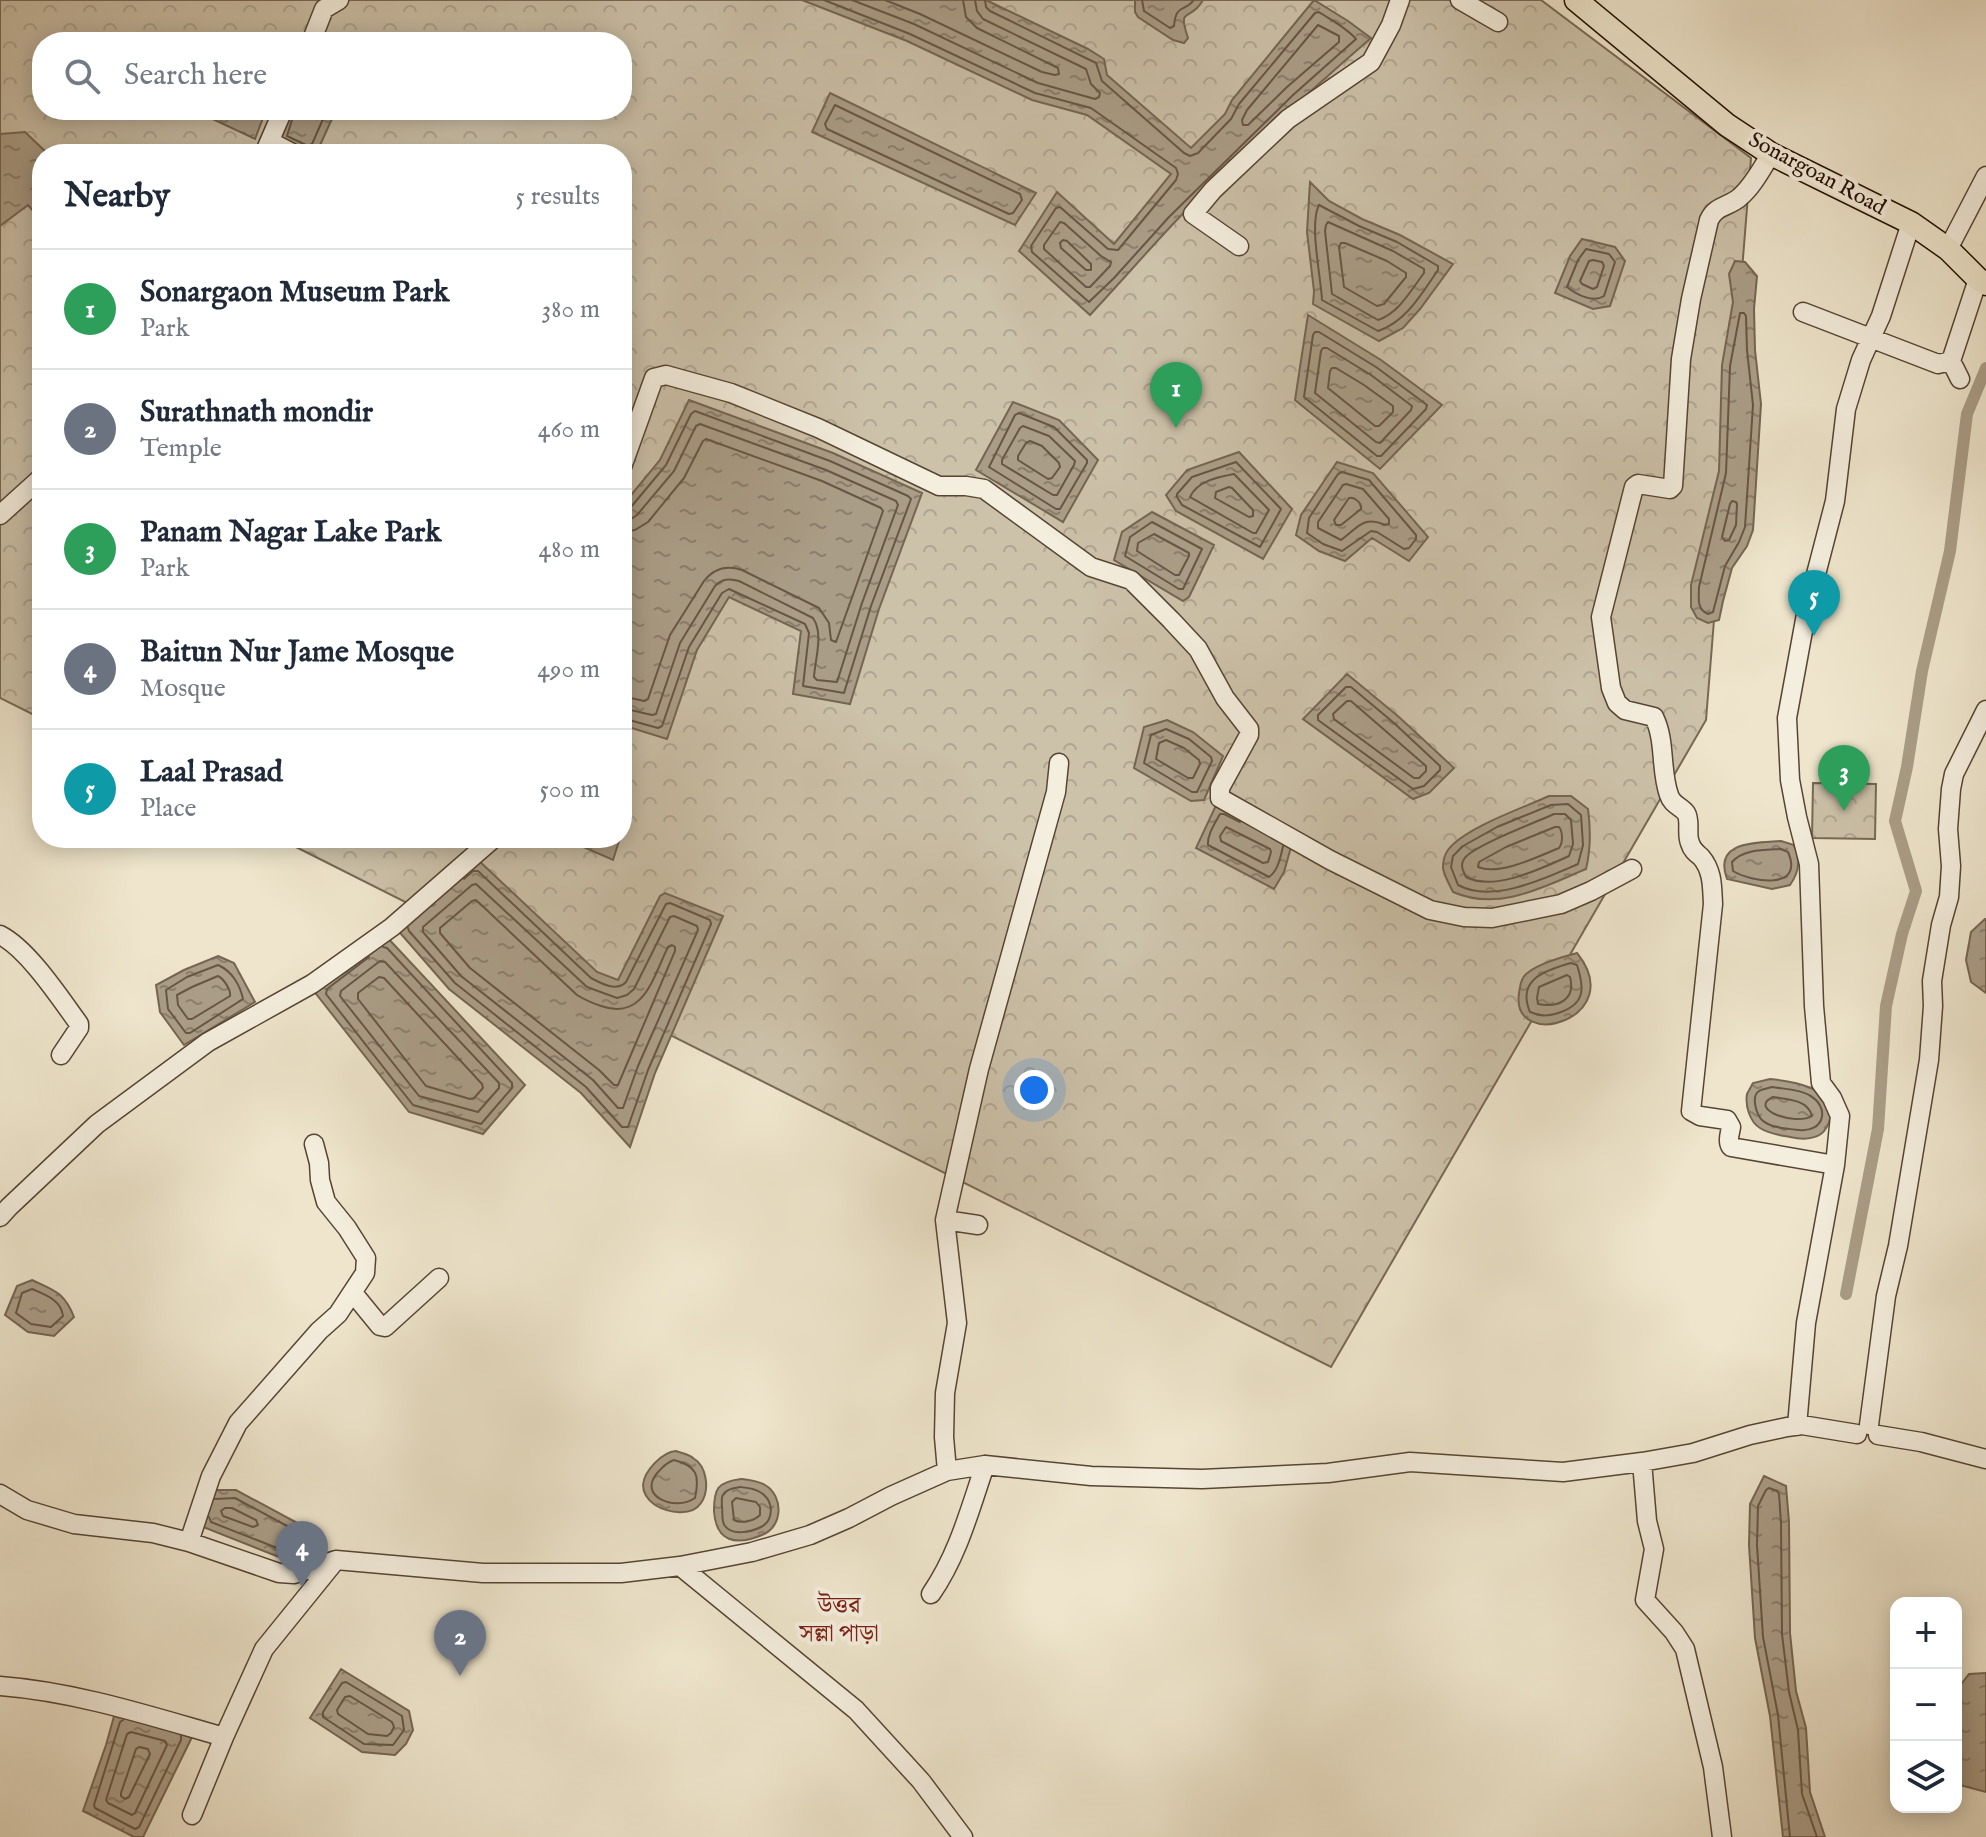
<!DOCTYPE html>
<meta charset="utf-8">
<style>
body{margin:0;font-family:"IM FELL English","Noto Serif Bengali",serif;background:#f2f2f3;color:#1f2937}
.controls{position:absolute;right:24px;bottom:24px;display:grid;overflow:hidden;border-radius:16px;box-shadow:0 4px 20px #0003}
.controls button{width:72px;height:72px;display:grid;place-items:center;padding:0;border:0;border-bottom:2px solid #e0e1e3;background:#fff;color:#1f2937;font:40px sans-serif}
.you{position:absolute;left:1034px;top:1090px;width:28px;height:28px;margin:-20px;border:6px solid #fff;border-radius:50%;background:#1a73e8;box-shadow:0 0 0 12px #1a73e833}
.badge{display:grid;place-items:center;width:52px;height:52px;border-radius:50%;background:#d93025;color:#fff;font-size:26px;font-weight:700}
.pin{position:absolute;translate:-50% -66px;filter:drop-shadow(0 2px 4px #0008)}
.pin::after{content:'';position:absolute;top:42px;width:28px;height:24px;background:inherit;clip-path:polygon(0 0,100% 0,50% 100%)}
.list{margin:0;padding:0;list-style:none}
h2{display:flex;justify-content:space-between;align-items:center;height:104px;margin:0;padding:0 32px;font-size:34px}
h2 small{font-size:26px;font-weight:400;color:#747a83}
.list li{display:grid;grid-template-columns:52px 1fr auto;gap:24px;align-items:center;box-sizing:border-box;height:120px;padding:0 32px;border-top:2px solid #e0e1e3}
.list b{display:block;font-size:30px;white-space:nowrap}
.list p{margin:0;font-size:26px;white-space:nowrap;color:#747a83}
.list em{font-size:26px;font-style:normal;color:#747a83}
.icon{flex:none;width:44px;height:44px;fill:none;stroke:currentColor;stroke-width:2;stroke-linecap:round;stroke-linejoin:round}
.map{position:relative;flex:none;width:1986px;height:1837px;overflow:hidden}
.search{position:absolute;background:#fff;box-shadow:0 4px 20px #0003;left:32px;top:32px;width:600px;height:88px;display:flex;align-items:center;gap:20px;box-sizing:border-box;padding:0 28px;border-radius:32px;color:#747a83;font-size:30px}
.panel{position:absolute;background:#fff;box-shadow:0 4px 20px #0003;left:32px;top:144px;width:600px;height:704px;border-radius:32px}
.map>svg:first-child{display:block}
.park{fill:url(#park-crowns);stroke:#786854;stroke-width:2;fill-rule:evenodd}
.water{fill:url(#water-ripples);stroke:#756551;stroke-width:2}
.lines{fill:none;stroke-linecap:round;stroke-linejoin:round}
.shore{stroke:#685644;stroke-width:2}
.canal{stroke:#aa9d87;stroke-width:12}
.minor-casing{stroke:#574533;stroke-width:21}
.major-casing{stroke:#251000;stroke-width:25}
.minor{stroke:#f4eede;stroke-width:18}
.major{stroke:#eee5cc;stroke-width:22}
.labels{text-anchor:middle;dominant-baseline:central;stroke-width:8;stroke-linejoin:round;paint-order:stroke}
.street-label{font-size:22px;fill:#251000;stroke:#f4eede}
.neighbourhood-label{font-size:24px;fill:#7a1f14;stroke:#f4eede}
</style>
<div class="map">
<svg width="1986" height="1837" viewBox="0 0 1986 1837">
<defs>
<pattern id="park-crowns" width="20" height="18" patternUnits="userSpaceOnUse" patternTransform="scale(2)"><rect width="20" height="18" fill="#ccc1a9"/><path d="M2 6a3 3 0 1 1 6 0M12 15a3 3 0 1 1 6 0" fill="none" stroke="#afa590"/></pattern>
<pattern id="water-ripples" width="26" height="14" patternUnits="userSpaceOnUse" patternTransform="scale(2)"><rect width="26" height="14" fill="#aa9d87"/><path d="M2 4q2-2 4 0t4 0M15 11q2-2 4 0t4 0" fill="none" stroke="#8a7f6c"/></pattern>
</defs>
<rect width="100%" height="100%" fill="#eee5cc"/>
<filter id="stains"><feTurbulence type="fractalNoise" baseFrequency=".0025" numOctaves="4"/><feColorMatrix values="0 0 0 0 .2 0 0 0 0 .09 0 0 0 0 .02 0 0 0 .5 -.17"/></filter>
<radialGradient id="worn" r=".72"><stop offset=".6" stop-color="#630" stop-opacity="0"/><stop offset="1" stop-color="#630" stop-opacity=".3"/></radialGradient>
<path class="park" d="M0,0H1541L1751,158L1706,720L1331,1367L278,838H622V154H42V719L0,698ZM42,42H622V110H42Z
M1813,783L1876,784L1875,839L1812,838Z"/>
<path class="water" d="M802,0H986L1088,49L1104,59L1107,75L1191,148L1225,114L1232,100L1314,0L1348,21L1371,38C1303,97 1235,158 1173,224C1145,254 1118,285 1090,315L1019,251L1057,192L1114,244L1171,174L1087,115L1032,100L907,41Z
M1135,0H1203C1190,23 1177,5 1188,38L1184,43L1173,40L1138,17L1135,12Z
M830,93L1036,193L1015,225L812,132Z
M207,110H266L255,139L206,116Z
M288,110H336L316,154H309L276,141Z
M25,132L48,154H42V221L28,205L0,226V134Z
M1310,182L1329,201L1362,219L1400,235L1453,264L1420,309L1403,328L1379,341L1313,304L1314,291L1307,232Z
M1582,239L1615,247L1625,261L1610,306L1593,309L1555,293L1570,256Z
M1735,261L1745,262L1757,276L1754,309L1755,350L1761,404L1753,530L1747,546L1732,568L1723,601L1719,620L1708,623L1697,618L1691,607V585L1719,471L1722,365L1733,302L1729,274Z
M1308,315L1381,360L1442,405L1380,469L1295,400Z
M689,400L833,453L922,493L879,609L850,704L793,694L801,631L729,597L697,650L667,739L622,725V506L660,460Z
M1013,402L1059,420L1098,460L1063,522L976,470Z
M1239,452L1292,509L1263,559L1176,511L1166,495L1187,470Z
M1337,462L1373,473L1428,537L1409,561L1372,538L1345,561L1319,551L1296,535L1301,515Z
M1152,512L1214,545L1189,597L1183,601L1114,560L1122,532Z
M1347,674L1399,717L1454,768L1429,793L1413,799L1303,719Z
M1167,720L1193,732L1223,756L1204,800L1191,801L1134,768L1144,727Z
M1549,796H1571L1588,809C1591,831 1591,848 1586,869C1543,887 1499,912 1453,892C1449,884 1444,875 1443,868C1443,862 1445,854 1448,850C1464,828 1523,808 1549,796Z
M1218,801L1293,840L1284,872L1274,889L1196,848Z
M563,838H620L613,860Z
M1781,841L1794,845C1800,859 1800,871 1790,885L1772,889L1727,879C1713,841 1755,843 1781,841Z
M476,858L597,972L618,980L660,896L665,893L723,916L655,1073L630,1147L581,1093L449,989L395,927Z
M1985,919H1986V993L1971,982L1966,960L1971,932Z
M385,935L525,1085L483,1134L409,1112L313,990Z
M1577,953C1630,1019 1510,1053 1519,993C1520,988 1520,984 1522,980C1527,966 1563,957 1577,953Z
M218,956L234,963L255,1002L184,1045L160,1012L156,985L184,970Z
M1770,1079C1791,1081 1837,1087 1830,1119C1829,1124 1825,1131 1821,1134C1812,1140 1799,1139 1790,1137C1780,1135 1769,1134 1760,1128C1750,1122 1745,1106 1747,1094C1748,1092 1752,1085 1753,1083Z
M32,1280C55,1291 64,1292 74,1317L54,1336L28,1332L5,1315L17,1286Z
M676,1451C681,1453 689,1454 693,1458C707,1466 710,1490 701,1503C692,1517 668,1513 655,1505C648,1500 643,1494 643,1485C644,1471 662,1452 676,1451Z
M1764,1476L1786,1486L1789,1522L1790,1633L1796,1691L1806,1728L1810,1792L1825,1837H1783L1770,1716L1755,1638L1749,1545L1750,1504Z
M741,1479C749,1480 758,1481 765,1485C784,1496 783,1527 762,1535C736,1546 716,1542 714,1511C714,1489 717,1482 741,1479Z
M209,1490H236L301,1525L284,1559L198,1525Z
M341,1669L409,1711L413,1730L406,1744L395,1755L362,1752L310,1718Z
M1986,1673V1792L1956,1784V1691L1969,1674Z
M116,1709L193,1735L143,1837H134L83,1811L106,1745Z"/>
<g class="lines">
<path class="shore" d="M824,0L910,34L1035,93L1091,108L1176,168L1178,174L1176,180L1118,250L1108,249L1060,207L1056,208L1031,246L1032,252L1089,302L1114,278L1169,217L1232,155L1293,95L1356,39C1347,28 1331,20 1319,12L1315,13L1239,104L1231,119L1198,153L1190,156L1184,153L1102,81L1096,63L990,11L986,7L985,0
M852,0L914,24L1038,83L1095,99L1099,97L1100,93L1091,84L1086,69L983,19L977,11L975,0
M885,0L920,14L1042,72L1055,75L1059,74L1058,68L977,28L966,17L963,0
M1142,0L1144,11L1170,28L1174,26C1176,3 1184,13 1194,0
M1318,25L1339,36V42L1287,87L1248,125H1243L1242,120L1247,110Z
M835,105L1020,194L1022,200L1013,213L1009,214L827,129L825,124Z
M295,110L287,136L308,146L312,144L327,110
M1319,205L1359,226L1397,242L1438,266V270C1422,293 1406,322 1378,331L1322,300C1321,277 1309,224 1319,205Z
M1060,222L1064,223L1101,256L1111,262L1110,266L1090,287H1086L1044,249V245Z
M1328,222L1393,251L1424,269V273C1411,290 1399,313 1378,320L1332,294L1325,231L1326,225Z
M1063,240L1067,241L1091,264V270H1086L1061,248L1060,243Z
M1341,243H1345L1387,261L1406,273V277L1384,304L1377,306L1344,287L1339,247Z
M1586,249L1609,254L1615,262L1604,296C1593,303 1577,295 1567,287L1578,260Z
M1593,260L1602,262L1604,266L1597,287L1593,289L1582,284L1580,281L1589,261Z
M1740,313H1744L1746,316L1747,350L1753,405L1745,527L1739,542L1725,566L1713,612L1708,614C1696,609 1699,597 1699,587L1726,473L1730,366Z
M1315,332H1319L1376,367L1427,405L1426,409L1381,456H1377L1304,397L1313,335Z
M1323,348H1327L1371,375L1412,406L1411,410L1380,443L1376,442L1315,393L1321,351Z
M1332,368H1336L1364,385L1393,406V412L1379,426H1375L1328,388L1330,371Z
M1019,413L1054,427L1087,460V463L1060,509H1056L989,467L1015,415Z
M1023,426L1049,436L1075,461L1074,465L1057,495H1053L1002,464V460L1020,428Z
M1030,441L1042,446L1059,463L1060,467L1052,478L1048,479L1018,460V456L1026,443Z
M1236,462L1281,509L1260,547L1182,505L1177,497V494L1192,477Z
M1342,472L1369,480L1416,535V539L1409,548L1404,549L1377,532L1371,531L1342,551L1323,544L1307,533L1309,518L1338,474Z
M1234,474L1269,510L1256,533H1253L1190,497C1197,481 1218,477 1234,474Z
M1346,484L1363,489L1389,519V524L1385,525C1363,515 1358,528 1341,540L1318,528V522L1343,485Z
M1229,487L1232,488L1253,510V516L1249,517L1215,498L1216,492Z
M1349,498C1355,497 1362,503 1361,509L1341,525H1336L1334,520Z
M1732,501L1736,502L1737,504L1736,525L1729,540L1725,541L1722,537L1730,504Z
M622,510L631,507L666,465L691,414L695,411L830,461L908,496L911,499L871,606L844,693L803,686L809,633L805,624L729,589L722,593L689,647L662,726L658,728L622,718
M622,520L631,519L637,515L674,471L696,426L700,424L826,470L896,501L898,505L862,603L837,682L817,680L814,677C815,659 824,634 813,618L739,581C729,578 722,579 715,586L680,643L656,714L652,715L622,708
M1152,522L1202,549L1183,589H1179L1125,556L1130,537Z
M622,532L635,530L648,522L684,478L703,441L706,439L822,481L881,508L883,511L836,642L831,640L829,623L819,608L742,570C727,565 714,568 704,581L670,635L648,699L644,701L622,696
M1154,534L1189,553V556L1179,575H1175L1137,551L1138,543Z
M1346,687H1351L1394,723L1440,766V770L1424,786L1413,789L1318,720V715Z
M1347,701H1351L1426,766V771L1419,778H1414L1334,719L1333,714Z
M1166,729L1189,739L1211,757L1212,761L1197,792H1192L1144,763L1151,735Z
M1166,740L1184,748L1199,760L1200,764L1193,778H1188L1156,759L1159,743Z
M1568,804L1581,815L1583,845L1578,864C1545,878 1493,904 1458,885L1451,867L1453,856L1463,846L1497,827L1551,805Z
M1554,814H1565L1571,820L1573,844L1569,856C1542,868 1494,892 1466,877C1463,871 1460,865 1464,859C1472,846 1537,822 1554,814Z
M1240,822L1224,814H1220C1215,823 1207,835 1208,845L1269,877C1278,871 1281,856 1283,846
M1226,827L1270,849L1271,852L1268,862L1263,863L1221,841L1220,836Z
M1555,827H1559C1563,832 1563,843 1559,848C1537,857 1499,876 1478,867L1479,862L1506,847Z
M1781,849L1788,852C1805,891 1751,882 1733,871L1732,862C1743,849 1765,850 1781,849Z
M476,884L587,987L617,998L627,995L634,989L670,917L674,916L697,926L698,930L638,1066L623,1108H618L593,1080L461,976L423,932V927L472,885Z
M476,900L577,995C585,1000 592,1003 601,1006C644,1021 653,977 668,947L672,945L675,947V951L618,1085H614L599,1070L470,968L440,933V928L472,901Z
M408,928L409,931L455,983L586,1087L622,1127H628L648,1070L711,924L710,920L670,903L666,904L626,982C617,992 602,984 591,978L478,871H473L464,879
M369,957L327,989L326,994L413,1105L481,1124L512,1088V1083L387,948L383,947
M380,961L385,962L499,1083V1088L478,1112L419,1096L340,996L341,991Z
M1571,963L1577,965C1584,987 1586,1003 1561,1012C1550,1016 1541,1017 1530,1012C1516,979 1546,970 1571,963Z
M218,965C232,971 240,985 243,999L190,1033H186L168,1009L166,990L187,977Z
M1567,975L1570,977C1576,1000 1558,1008 1538,1004L1537,998L1539,987Z
M218,976C224,979 231,990 230,996L192,1019H188L178,1005L177,995L192,987Z
M379,977L384,978L482,1084L483,1088L474,1098L470,1099L426,1086L358,999V993Z
M1772,1087C1783,1089 1799,1089 1809,1095C1831,1107 1824,1133 1799,1130C1788,1129 1770,1128 1762,1120C1756,1114 1751,1096 1759,1091C1763,1089 1768,1088 1772,1087Z
M1773,1097C1788,1099 1808,1100 1812,1116C1795,1126 1747,1109 1773,1097Z
M32,1289C46,1295 61,1300 63,1316L51,1327L31,1324L16,1313L22,1293Z
M674,1460C697,1466 700,1475 695,1498C675,1512 635,1496 659,1471C664,1466 667,1462 674,1460Z
M740,1487C748,1488 758,1489 764,1495C774,1504 773,1521 761,1527C751,1532 732,1536 725,1526C721,1521 723,1513 722,1507C722,1504 721,1497 723,1495C726,1489 734,1488 740,1487Z
M736,1498L756,1502L760,1507V1515C754,1521 742,1524 734,1520L732,1502Z
M225,1508H232L256,1520L258,1525L253,1527L223,1516L221,1511Z
M209,1517L211,1522L277,1548L281,1546L289,1531L287,1526L235,1498L215,1499
M346,1682L402,1716L404,1730L393,1745L364,1744L323,1717V1712L342,1683Z
M350,1696L392,1722L394,1727L391,1733L387,1736L368,1734L338,1714L337,1710L345,1697Z
M123,1720L120,1722L94,1805L95,1808L135,1829L139,1827L181,1740V1736
M131,1732L165,1741L167,1745L135,1813L132,1815L108,1803L106,1800L127,1734Z
M139,1747L148,1749L150,1754L129,1797L125,1799L121,1796V1793L136,1749Z
M1790,1837L1778,1715L1763,1637L1757,1545L1758,1506L1766,1490L1769,1488L1777,1491L1779,1494L1781,1523L1782,1634L1789,1692L1798,1730L1802,1794L1817,1837"/>
<path class="canal" d="M1846,1294L1878,1129L1886,1006L1902,934L1916,891L1895,821L1907,767L1922,671L1950,551L1967,414L1986,368"/>
<defs>
<path id="minor" d="M1460,0L1498,22
M311,42L324,9L339,0
M271,142L294,154
M264,154L283,110
M1771,154C1762,168 1753,186 1740,197C1729,207 1716,205 1709,220L1691,299L1681,359L1673,486L1670,489L1638,484L1634,487L1601,617L1611,688L1617,703L1625,710L1654,717C1666,741 1660,770 1669,795C1672,805 1681,806 1686,813C1691,821 1686,834 1690,843C1692,850 1696,853 1701,857C1713,871 1712,887 1713,904L1691,1111L1700,1116L1727,1120L1731,1127C1730,1133 1727,1142 1731,1147L1835,1165
M1239,246L1193,214L1213,190L1288,119L1371,62L1391,25L1400,0
M1948,249L1986,176
M1803,312L1938,364L1951,361
M1960,379L1951,361L1978,279
M622,467L654,378L666,375L731,393L818,428L939,486H966L984,489L1091,567L1131,580L1171,620L1198,649L1225,698L1249,729V735L1220,788V798L1330,860L1430,910L1464,917L1492,918L1561,904L1591,891L1632,869
M0,515L42,477
M0,935C28,949 60,998 79,1024V1028L61,1055
M0,1217L9,1207L97,1124L208,1042L312,984L392,927L494,838
M945,1220L978,1225
M353,1293L380,1326L385,1327L439,1278
M1869,1425L1886,1296L1898,1246L1929,1060L1933,1006L1932,981L1941,925L1949,897L1951,866L1948,829L1951,789L1954,774L1986,710
M1797,1426L1806,1323L1835,1165L1840,1116L1832,1098L1821,1083L1814,1006L1809,864L1797,817L1790,780L1787,718L1807,609L1835,501L1846,409L1861,360L1881,316L1911,223
M1878,1435L1921,1442L1986,1459
M1642,1462L1647,1521L1654,1549L1645,1600L1674,1632L1685,1649L1713,1767L1722,1837
M947,1471L944,1437L945,1393L957,1323L945,1220L979,1069L1056,792L1059,763
M0,1494L27,1510L74,1524L153,1533L189,1542L279,1573L294,1574L336,1560L483,1573H621L680,1566L752,1552L810,1535L849,1518L891,1496L947,1471L985,1465L1091,1476L1202,1479L1328,1473L1410,1462L1563,1472L1642,1462L1693,1453L1750,1435L1787,1427L1802,1425L1857,1434
M189,1542L211,1476L238,1423L319,1331L338,1314L365,1273L366,1258L347,1228L326,1202L320,1180L319,1163L314,1144
M680,1566L856,1710L921,1781L963,1837
M931,1594C958,1555 970,1509 985,1465
M0,1686C77,1692 150,1716 224,1737L264,1649L336,1560
M192,1815L224,1737"/>
<path id="major" d="M1576,0L1727,125L1771,154L1911,223L1948,249L1978,279L1986,284"/>
</defs>
<use href="#minor" class="minor-casing"/>
<use href="#major" class="major-casing"/>
<use href="#minor" class="minor"/>
<use href="#major" class="major"/>
</g>
<g class="labels">
<g class="street-label">
<text transform="translate(1817 174) rotate(28)">Sonargoan Road</text>
</g>
<g class="neighbourhood-label">
<text x="839" y="1606">উত্তর<tspan x="839" dy="28">সল্লা পাড়া</tspan></text>
</g>
</g>
<rect width="100%" height="100%" filter="url(#stains)"/>
<rect width="100%" height="100%" fill="url(#worn)"/>
</svg>
<div class="controls">
<button>+</button>
<button>−</button>
<button><svg class="icon" aria-label="layers" viewBox="0 0 24 24"><path d="M12 4l9 5-9 5-9-5zM3 14l9 5 9-5"/></svg></button>
</div>
<div class="you"></div>
<div class="pin badge" style="left:1176px;top:428px;background:#2e9e5b">1</div>
<div class="pin badge" style="left:460px;top:1676px;background:#6b7280">2</div>
<div class="pin badge" style="left:1844px;top:811px;background:#2e9e5b">3</div>
<div class="pin badge" style="left:302px;top:1587px;background:#6b7280">4</div>
<div class="pin badge" style="left:1814px;top:636px;background:#0f9aa8">5</div>
<div class="search"><svg class="icon" aria-label="search" viewBox="0 0 24 24"><circle cx="10" cy="10" r="6"/><path d="M15 15l6 6"/></svg>Search here</div>
<section class="panel">
<h2>Nearby<small>5 results</small></h2>
<ul class="list">
<li><span class="badge" style="background:#2e9e5b">1</span><div><b>Sonargaon Museum Park</b><p>Park</p></div><em>380 m</em></li>
<li><span class="badge" style="background:#6b7280">2</span><div><b>Surathnath mondir</b><p>Temple</p></div><em>460 m</em></li>
<li><span class="badge" style="background:#2e9e5b">3</span><div><b>Panam Nagar Lake Park</b><p>Park</p></div><em>480 m</em></li>
<li><span class="badge" style="background:#6b7280">4</span><div><b>Baitun Nur Jame Mosque</b><p>Mosque</p></div><em>490 m</em></li>
<li><span class="badge" style="background:#0f9aa8">5</span><div><b>Laal Prasad</b><p>Place</p></div><em>500 m</em></li>
</ul>
</section>
</div>
